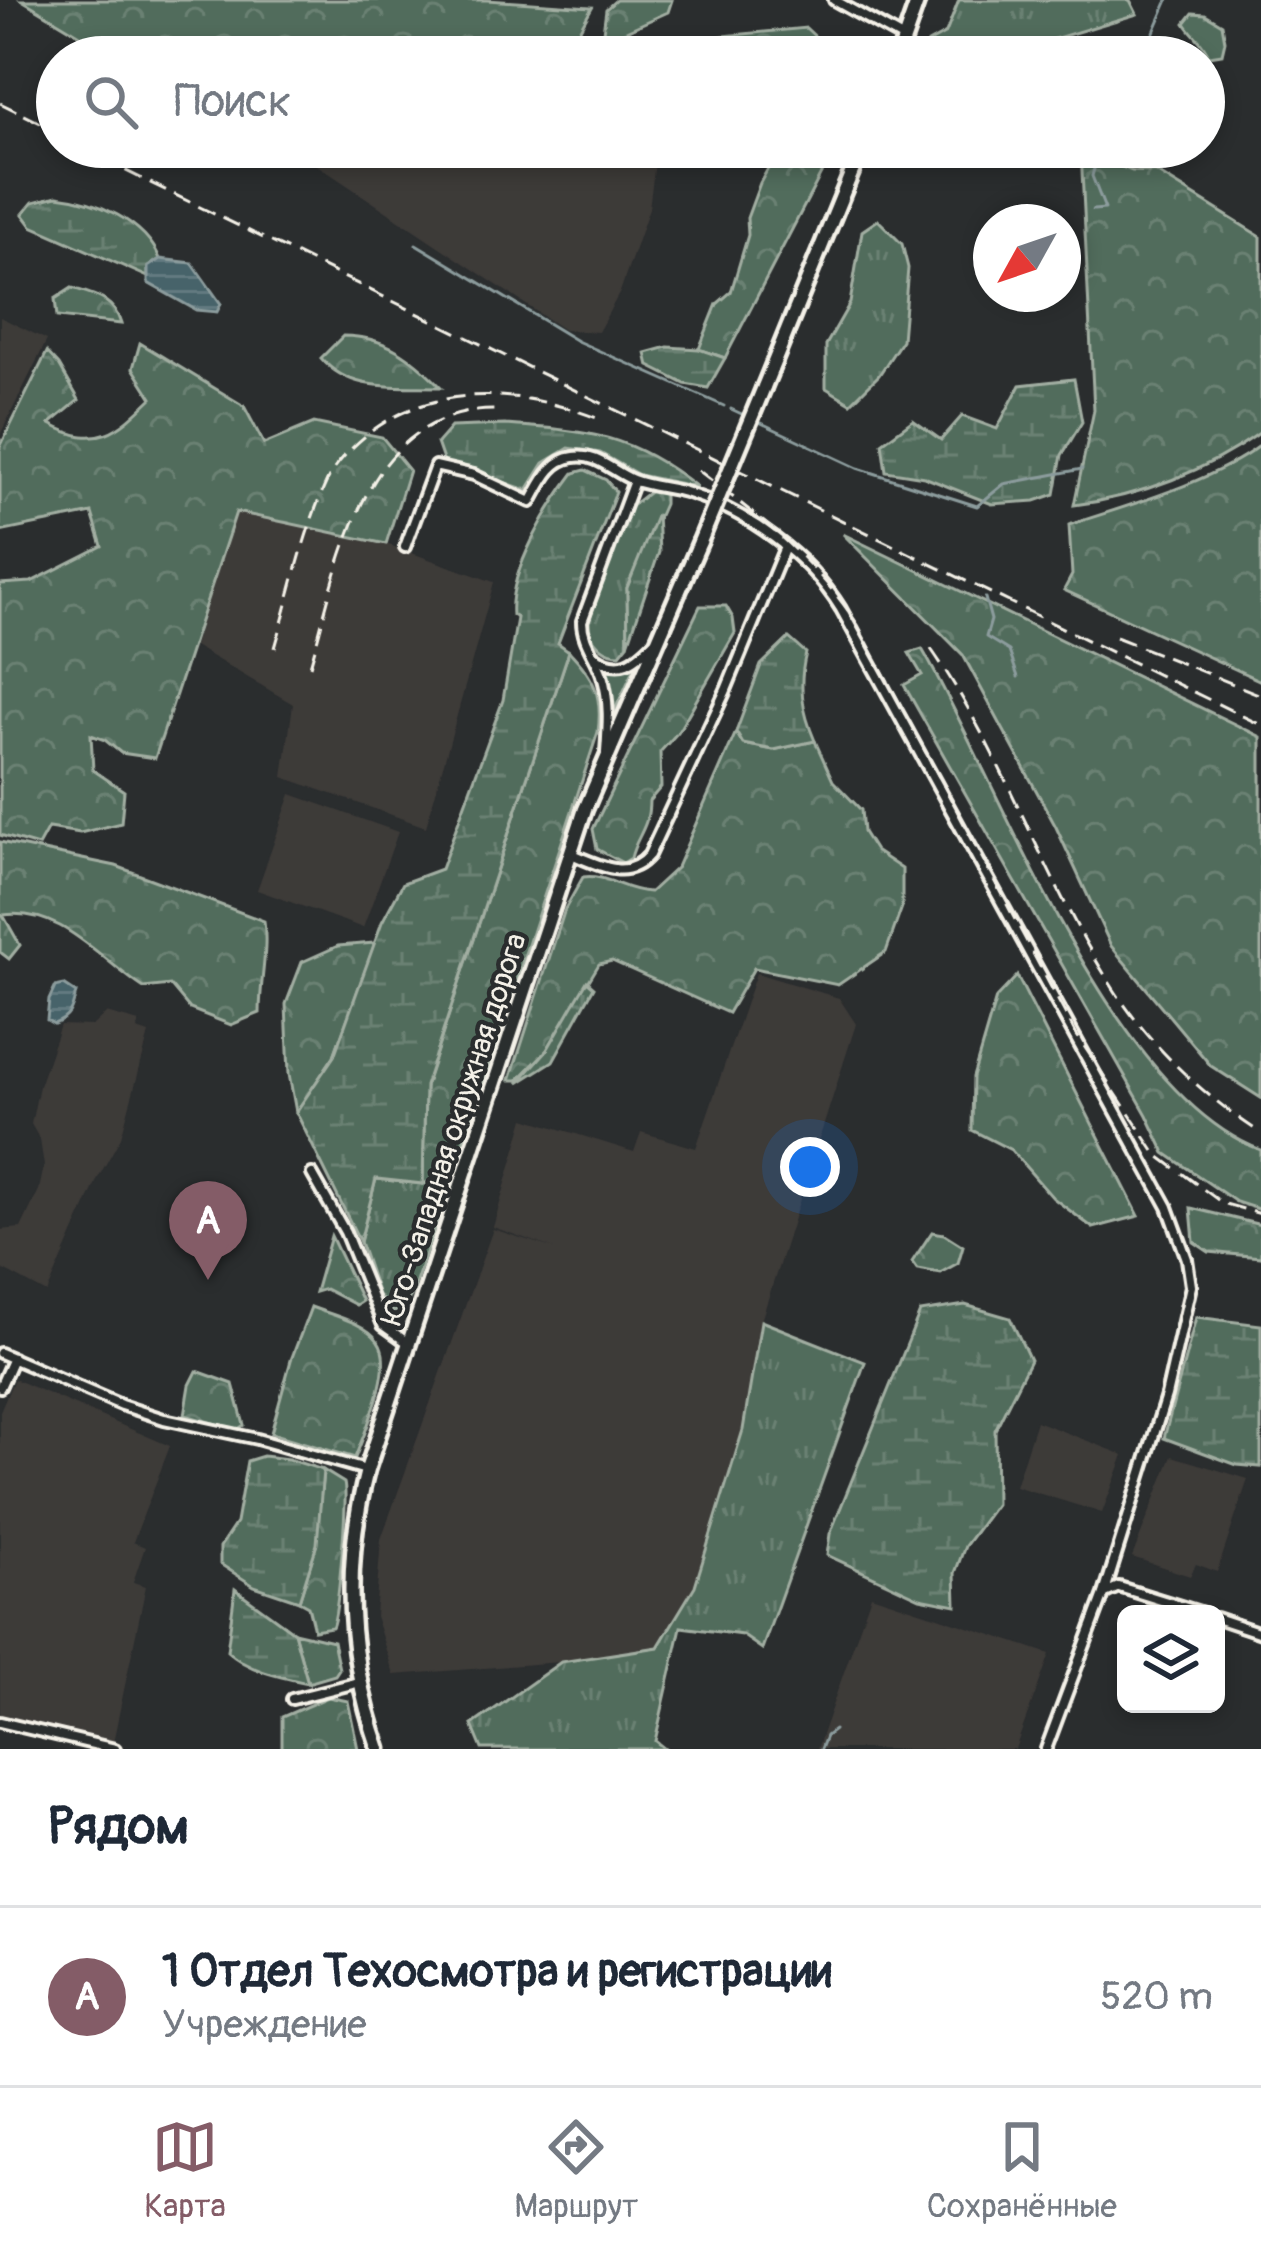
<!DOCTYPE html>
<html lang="ru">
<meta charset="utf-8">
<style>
body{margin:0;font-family:Pangolin,sans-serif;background:#f2f2f3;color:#1f2937}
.controls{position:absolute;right:36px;bottom:36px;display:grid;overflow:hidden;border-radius:18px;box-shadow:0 6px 18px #0003}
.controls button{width:108px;height:108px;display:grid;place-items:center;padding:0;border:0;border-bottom:3px solid #e0e1e3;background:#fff;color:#1f2937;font:60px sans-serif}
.compass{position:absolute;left:973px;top:204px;width:108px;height:108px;border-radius:50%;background:#fff;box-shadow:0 6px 18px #0003;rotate:230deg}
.you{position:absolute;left:810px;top:1167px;width:42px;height:42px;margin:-30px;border:9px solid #fff;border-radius:50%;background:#1a73e8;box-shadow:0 0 0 18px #1a73e833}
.badge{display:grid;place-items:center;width:78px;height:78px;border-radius:50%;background:#845c67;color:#fff;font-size:39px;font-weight:700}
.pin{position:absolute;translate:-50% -99px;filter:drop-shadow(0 3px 6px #0008)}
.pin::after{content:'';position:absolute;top:63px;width:42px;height:36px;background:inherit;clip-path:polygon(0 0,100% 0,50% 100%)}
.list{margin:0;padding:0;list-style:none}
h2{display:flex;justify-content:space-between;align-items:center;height:156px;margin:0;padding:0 48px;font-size:51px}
h2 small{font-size:39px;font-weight:400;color:#747a83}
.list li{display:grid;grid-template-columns:78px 1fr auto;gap:36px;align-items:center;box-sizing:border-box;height:180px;padding:0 48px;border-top:3px solid #e0e1e3}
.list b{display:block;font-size:45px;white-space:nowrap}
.list p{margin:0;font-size:39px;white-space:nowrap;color:#747a83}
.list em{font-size:39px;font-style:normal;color:#747a83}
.icon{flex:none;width:66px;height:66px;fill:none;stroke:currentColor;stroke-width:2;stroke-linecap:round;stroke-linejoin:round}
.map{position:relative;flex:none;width:1261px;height:1749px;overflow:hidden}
.search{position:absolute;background:#fff;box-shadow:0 6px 18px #0003;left:36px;right:36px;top:36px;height:132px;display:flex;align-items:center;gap:30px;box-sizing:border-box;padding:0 42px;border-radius:66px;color:#747a83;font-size:45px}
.sheet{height:336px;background:#fff}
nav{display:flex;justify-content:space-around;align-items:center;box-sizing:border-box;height:168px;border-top:3px solid #e0e1e3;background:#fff;font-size:33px;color:#747a83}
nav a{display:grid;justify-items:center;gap:6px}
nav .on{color:#845c67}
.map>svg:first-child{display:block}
.built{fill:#3d3a38}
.grass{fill:url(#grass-tufts);stroke:#a2aea2;stroke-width:3}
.forest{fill:url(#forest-crowns);stroke:#a2aea2;stroke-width:3}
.wetland{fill:url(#wetland-marsh);stroke:#a2aea2;stroke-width:3}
.water{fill:url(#water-rules);stroke:#8c9c9d;stroke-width:3}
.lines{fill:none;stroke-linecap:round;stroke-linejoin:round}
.stream{stroke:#8c9c9d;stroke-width:3}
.minor-casing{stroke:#f4f1e8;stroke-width:16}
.highway-casing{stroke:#f4f1e8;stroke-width:21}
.minor{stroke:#2a2d2e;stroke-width:8}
.highway{stroke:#2a2d2e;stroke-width:12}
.rail{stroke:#f4f1e8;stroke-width:3;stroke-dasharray:18 9;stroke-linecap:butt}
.highway-bridge-casing{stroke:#f4f1e8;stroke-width:21;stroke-linecap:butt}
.highway-bridge{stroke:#2a2d2e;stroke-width:12}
.labels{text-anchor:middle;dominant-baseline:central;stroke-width:9;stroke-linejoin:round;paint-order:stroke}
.street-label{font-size:30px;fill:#f4f1e8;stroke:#2a2d2e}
</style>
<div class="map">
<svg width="1261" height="1749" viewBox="0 0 1261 1749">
<defs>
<pattern id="grass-tufts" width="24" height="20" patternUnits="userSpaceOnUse" patternTransform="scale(3)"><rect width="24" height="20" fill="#516c5c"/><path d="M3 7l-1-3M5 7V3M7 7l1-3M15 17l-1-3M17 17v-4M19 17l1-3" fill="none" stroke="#6b8173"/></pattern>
<pattern id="forest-crowns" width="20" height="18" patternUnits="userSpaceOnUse" patternTransform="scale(3)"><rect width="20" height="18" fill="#516c5c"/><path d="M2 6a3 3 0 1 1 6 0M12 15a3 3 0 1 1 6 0" fill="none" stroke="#6b8173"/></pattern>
<pattern id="wetland-marsh" width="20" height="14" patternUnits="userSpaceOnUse" patternTransform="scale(3)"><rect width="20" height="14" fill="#516c5c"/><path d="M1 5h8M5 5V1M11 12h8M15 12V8" fill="none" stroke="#6b8173"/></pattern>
<pattern id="water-rules" width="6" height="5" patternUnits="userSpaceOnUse" patternTransform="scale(3)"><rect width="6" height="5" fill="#47636b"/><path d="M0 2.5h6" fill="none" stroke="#627a80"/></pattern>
</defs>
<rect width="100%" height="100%" fill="#2a2d2e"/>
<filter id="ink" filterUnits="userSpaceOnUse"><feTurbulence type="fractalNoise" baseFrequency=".00833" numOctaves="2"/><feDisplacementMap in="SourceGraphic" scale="24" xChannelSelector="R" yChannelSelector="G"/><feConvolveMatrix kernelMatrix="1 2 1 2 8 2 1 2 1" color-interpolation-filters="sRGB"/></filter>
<g filter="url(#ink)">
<path class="built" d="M290,147H657L649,208L620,292L598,332L564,330Z
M0,317L47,340L0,435Z
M236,512L386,544L494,582L426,827L283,777L293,704L194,646Z
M291,794L398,832L363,928L257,890Z
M756,973L839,998L856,1024L761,1321L743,1430L695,1586L658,1648L560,1662L394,1675L375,1616L381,1539L493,1229L555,1249L493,1227L525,1118L634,1152L641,1132L696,1148Z
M106,1013L139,1022L137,1030L149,1034L121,1137L98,1178L47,1293L0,1268V1230L21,1228L39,1190L44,1166L40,1140L31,1124L39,1086L60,1025L92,1026Z
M14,1379L170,1446L133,1542L145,1547L133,1582L146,1586L112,1747L0,1716V1411Z
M1036,1421L1124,1455L1102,1513L1015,1486Z
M1172,1456L1248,1479L1217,1572L1196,1564L1190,1576L1132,1557Z
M871,1595L1050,1654L1015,1749H817Z"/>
<path class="grass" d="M959,0H1130L1137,14L997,56L929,57L928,43L946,33Z
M878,220L902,244L908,268L902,340L879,375L851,403L826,388V345L850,303L862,231Z
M652,490L664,493V504L627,588L628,644L620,654C604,654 597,644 588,632L589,620L630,507Z
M636,665L614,712L613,711L605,667L619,669Z
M453,1173L412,1294L402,1310L393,1312L378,1295L360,1242L376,1179L423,1184Z
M761,1321L865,1362L762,1649L742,1635L681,1627L655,1741L665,1749H482L472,1725L561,1662L658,1647L695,1586L743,1430Z"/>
<path class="forest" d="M22,0H487L592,7L564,57H117Z
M616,0H672L668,12L617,35L603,32L606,9Z
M1193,13L1205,14L1222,24L1225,41L1222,54L1209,56C1203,41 1193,36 1185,23Z
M806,28L824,45L817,57H671V41Z
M780,147H835L725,358L699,349L717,304L731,292L748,235L747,218L760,183Z
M1081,151L1132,171L1156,172L1261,237V432C1208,470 1139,497 1074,505L1094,410Z
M72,288C95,295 114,299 121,324L57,317L55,299Z
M343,336C385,336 412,357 441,387C399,385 351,394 321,358Z
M140,343L244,406L264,444L314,423L382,437L409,470L386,544L236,512L155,758L121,753L105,740L91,735L93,770L124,791L121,823L80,833L48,828L38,846L0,835V584L31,582L102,546L92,513L0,532V447L47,352L59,365L79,400L50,424C98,450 117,432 152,398L133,368Z
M1261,445V681L1064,590L1072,575L1069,525C1129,505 1210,483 1261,445Z
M843,534L1261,737V1098L1211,1066L1111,946L1056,827L963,655Z
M700,606H726L733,618L735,633L678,732L660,752L661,787L649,801C649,829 636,836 631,858L623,863L597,849L593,829Z
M922,649C1001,785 1109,1093 1261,1150V1210L1236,1202L1165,1153L1147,1115L904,685L922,675L909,653Z
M569,651C594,677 603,695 598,732L453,1173L423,1184L425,1087Z
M736,732L743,744L773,750L815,741L833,781L861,810L863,832L875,851L902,869V907L886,952L838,985L754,968L728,1013L612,961L599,964L547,1050L518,1080H510L565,909L583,877C604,873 624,891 650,892L677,867Z
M0,842L116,866L264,921C268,952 260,981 260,1013L231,1025L190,1009L170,985L144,988C99,959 62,907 3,915L20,945L9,959L0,952Z
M375,943L334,1056L296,1112L289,1074L286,1004L302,962L338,946Z
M1017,976L1139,1216L1093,1228L1053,1198L1011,1150L972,1130L973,1077L996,998Z
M1191,1208L1261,1225V1257L1209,1252L1194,1242Z
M932,1232L944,1234L963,1246L958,1263L940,1273L917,1269L912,1262Z
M331,1236L362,1301L356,1305L325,1289L315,1292Z
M311,1307C331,1315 365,1322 378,1341C396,1365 365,1431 355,1458L271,1433L291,1360Z
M197,1371L233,1384L244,1425L237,1430L185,1415L190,1385Z
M323,1470L344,1483C348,1498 338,1617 332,1627L314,1630L308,1606L299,1601L316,1546Z
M294,1632L333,1641L339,1669L335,1675L308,1683Z
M328,1697L348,1701L358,1749H282V1717Z"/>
<path class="wetland" d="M57,196C95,200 145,221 160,259L148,267V277L32,226L23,214L33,202Z
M668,347L699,349L725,358L708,388L685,384L649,366L646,353Z
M1074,379L1082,422L1062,455L1055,494L1035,501L992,504L924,477L886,471L882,443L913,420L941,440L962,416L997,429L1020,385Z
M505,425C589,431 629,433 697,487L639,475L600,453L569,448L544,463L527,490L444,463L437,443L451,427Z
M585,470L606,480L616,492L558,643L569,651L425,1086L423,1184L376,1179L360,1242L296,1112L334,1056L382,922L403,883L441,869L503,700L517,618L512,615C508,572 549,506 574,473Z
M657,514L659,552L628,644L627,588Z
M789,638L806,653C798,684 802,711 815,741L774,750L743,744L736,732L761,665Z
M587,981L594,987L553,1061L518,1083L547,1050Z
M965,1305L1010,1318L1030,1360L995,1430L996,1504L965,1546L955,1573L956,1605L920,1598L827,1555L830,1534L920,1312Z
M1196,1317L1261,1325V1467L1237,1465L1164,1438Z
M263,1456L288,1459L323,1470L317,1544L299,1601L254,1586L220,1564V1547L236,1523L247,1461Z
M235,1589L294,1632L308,1683C280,1677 248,1671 227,1651Z"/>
<path class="water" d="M160,259L192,263L221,304L217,312L196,310L148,283V267Z
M64,985L76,993C72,1010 70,1018 54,1024L47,1020L49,1000L55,987Z"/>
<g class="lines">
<path class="stream" d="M1143,57L1168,0
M1093,210L1105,209L1092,176L1100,147
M416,244L577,341L724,406
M731,409L746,416
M755,420L858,468L977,506L1004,484L1082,469
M985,598L991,620L986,637L1009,651L1018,677
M821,1749L826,1736L834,1730"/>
<defs>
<path id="minor" d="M834,0L904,39
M405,547L435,466L474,475L531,502C542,483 550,460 574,457C597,453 613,472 633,480C650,487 670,487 688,493C748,512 808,555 841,609L1168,1207L1187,1259L1191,1286L1166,1396L1104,1594L1046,1749
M595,656C620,674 635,661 654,642
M606,753C608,726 610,701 602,675C596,656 582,642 582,621L634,481
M571,854C600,865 626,882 649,855L726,690L785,547
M312,1174L345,1232L383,1325L408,1343
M0,1353L121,1405L164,1419L257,1439L366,1470
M0,1387L13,1358
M1105,1593L1119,1587L1206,1614
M1216,1618L1261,1633
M292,1699L360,1682
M0,1722L115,1749"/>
<path id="highway" d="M898,57L918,0
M764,387L862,147
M379,1749C347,1658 343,1564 367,1470L585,809L700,542"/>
</defs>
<use href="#minor" class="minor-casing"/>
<use href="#highway" class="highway-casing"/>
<use href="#minor" class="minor"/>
<use href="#highway" class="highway"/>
<path class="rail" d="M0,103L57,131
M77,147L1261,725
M698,470C761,519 813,557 858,625L1076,1034L1156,1154L1222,1203L1261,1214
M1116,637L1261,695
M275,648C291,593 303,533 327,481C336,462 353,446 369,433C438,380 528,390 604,421
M931,649C1006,757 1045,885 1117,994C1154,1050 1205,1097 1261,1133
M310,666C340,564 362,405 502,410"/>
<defs>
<path id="highway-bridge" d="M700,542L764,387"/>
</defs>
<use href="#highway-bridge" class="highway-bridge-casing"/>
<use href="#highway-bridge" class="highway-bridge"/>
</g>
</g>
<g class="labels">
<g class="street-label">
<text transform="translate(454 1129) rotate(-72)">Юго-Западная окружная дорога</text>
</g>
</g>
</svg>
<div class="controls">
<button><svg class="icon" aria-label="layers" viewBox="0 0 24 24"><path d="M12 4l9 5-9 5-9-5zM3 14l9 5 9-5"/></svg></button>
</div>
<svg class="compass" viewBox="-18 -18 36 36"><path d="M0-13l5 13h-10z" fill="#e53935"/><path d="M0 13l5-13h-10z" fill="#747a83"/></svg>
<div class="you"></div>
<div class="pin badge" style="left:208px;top:1280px">A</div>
<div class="search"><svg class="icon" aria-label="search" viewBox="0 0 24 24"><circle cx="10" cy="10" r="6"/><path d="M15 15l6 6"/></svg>Поиск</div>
</div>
<section class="sheet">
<h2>Рядом<small></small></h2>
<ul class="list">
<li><span class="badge">A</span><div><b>1 Отдел Техосмотра и регистрации</b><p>Учреждение</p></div><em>520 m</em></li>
</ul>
</section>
<nav>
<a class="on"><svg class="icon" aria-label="map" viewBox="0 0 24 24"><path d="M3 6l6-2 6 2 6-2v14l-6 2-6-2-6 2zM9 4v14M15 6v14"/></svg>Карта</a>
<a><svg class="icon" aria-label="directions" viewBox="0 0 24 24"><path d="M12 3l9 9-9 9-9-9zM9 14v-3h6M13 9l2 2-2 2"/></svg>Маршрут</a>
<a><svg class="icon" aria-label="saved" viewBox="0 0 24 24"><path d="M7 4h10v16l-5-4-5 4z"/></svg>Сохранённые</a>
</nav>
